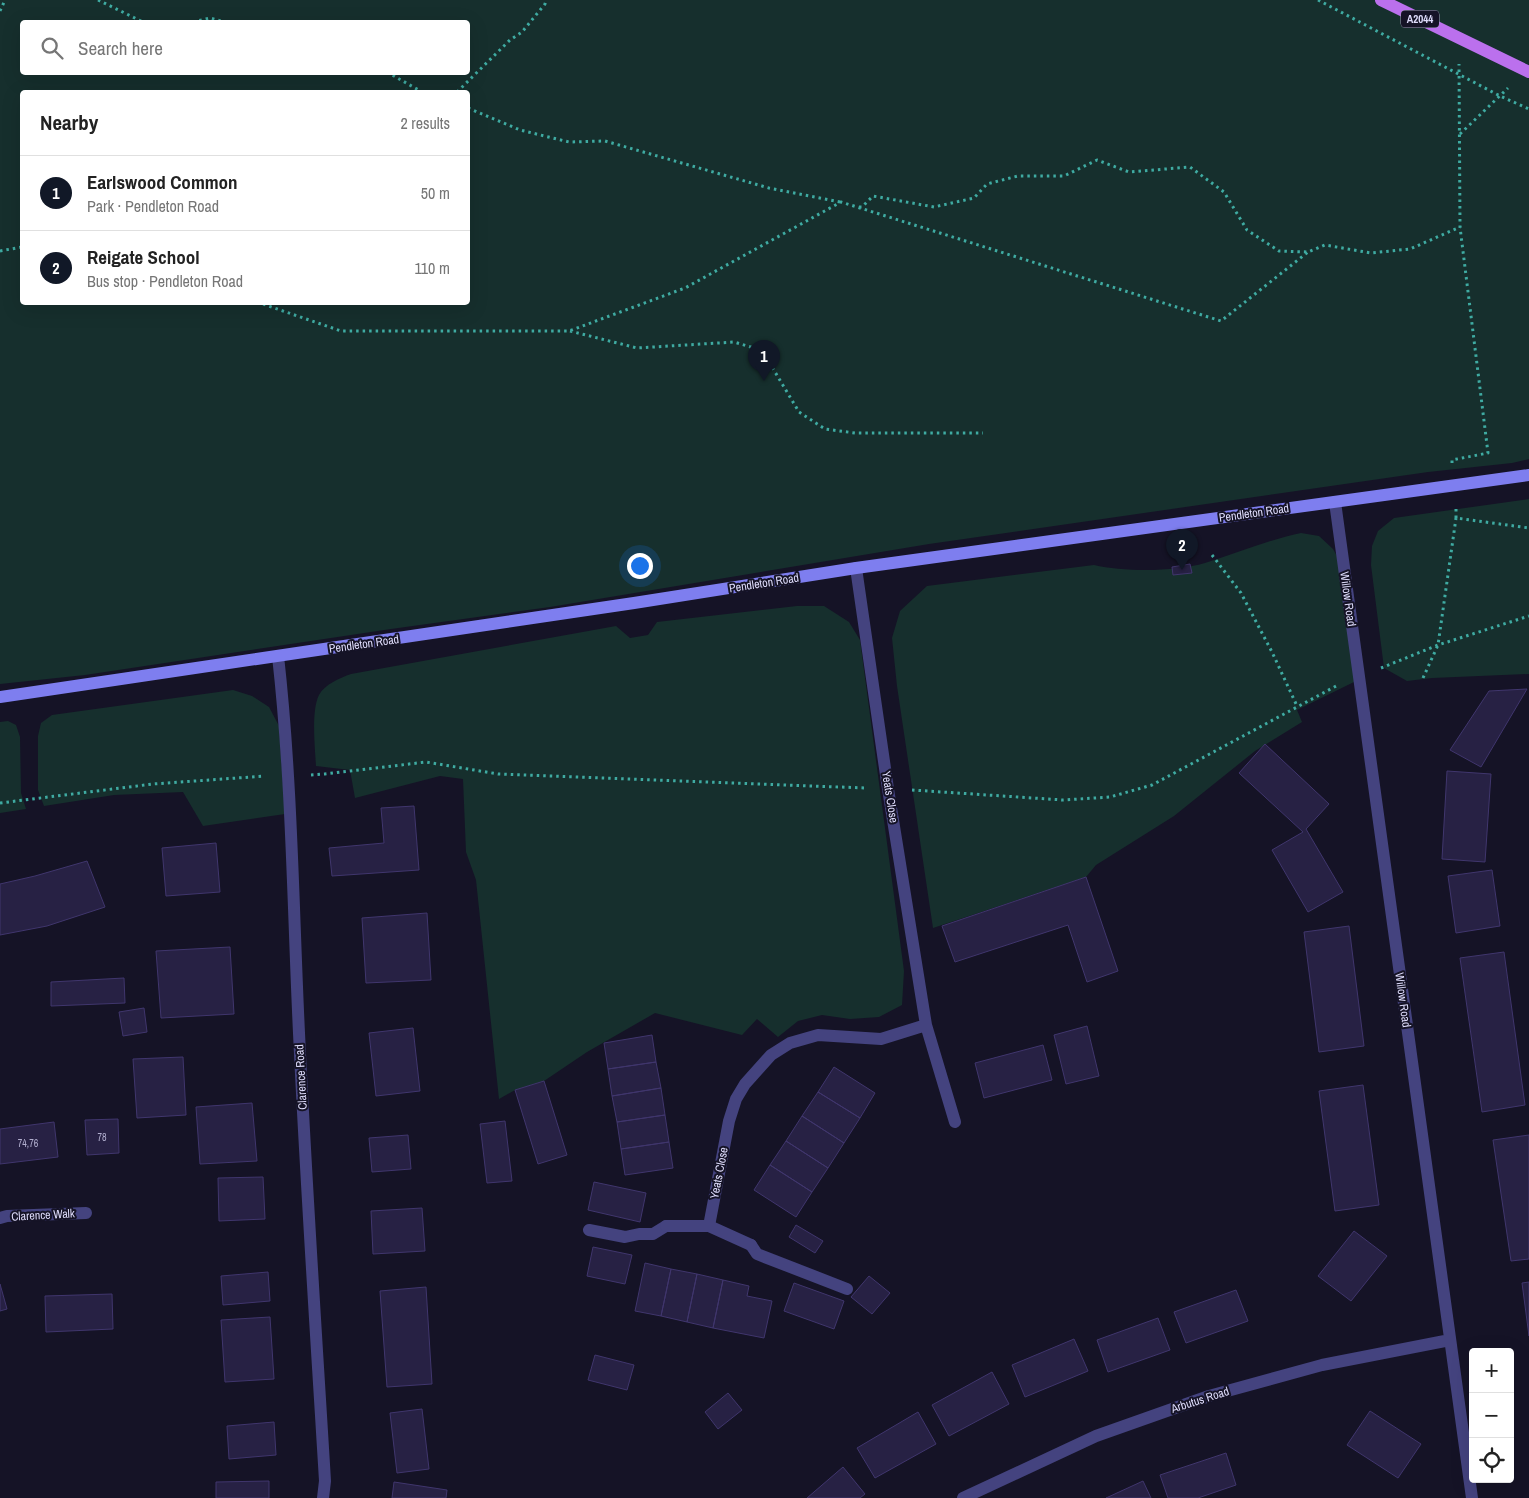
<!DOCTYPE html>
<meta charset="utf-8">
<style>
body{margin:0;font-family:"Archivo Narrow",sans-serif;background:#f2f2f2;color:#222}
.controls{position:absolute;right:15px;bottom:15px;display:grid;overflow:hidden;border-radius:5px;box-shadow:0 5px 20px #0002}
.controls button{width:45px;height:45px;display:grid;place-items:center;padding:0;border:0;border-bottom:1px solid #e0e0e0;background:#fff;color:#222;font:25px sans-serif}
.you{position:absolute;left:639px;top:565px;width:18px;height:18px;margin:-12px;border:4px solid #fff;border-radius:50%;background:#1a73e8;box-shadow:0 0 0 8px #1a73e833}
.badge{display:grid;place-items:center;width:32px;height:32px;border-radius:50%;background:#111827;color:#fff;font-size:16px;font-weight:700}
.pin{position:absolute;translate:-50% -41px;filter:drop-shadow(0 1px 2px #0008)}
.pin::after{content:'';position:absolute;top:26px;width:18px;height:15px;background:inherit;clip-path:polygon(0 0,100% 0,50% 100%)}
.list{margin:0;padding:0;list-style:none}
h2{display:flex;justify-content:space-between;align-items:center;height:65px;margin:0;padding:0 20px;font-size:21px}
h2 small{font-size:16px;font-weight:400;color:#767676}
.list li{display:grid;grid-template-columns:32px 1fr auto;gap:15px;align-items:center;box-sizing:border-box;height:75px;padding:0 20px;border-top:1px solid #e0e0e0}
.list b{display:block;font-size:19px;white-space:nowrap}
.list p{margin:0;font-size:16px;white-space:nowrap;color:#767676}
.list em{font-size:16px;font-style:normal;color:#767676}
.icon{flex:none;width:28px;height:28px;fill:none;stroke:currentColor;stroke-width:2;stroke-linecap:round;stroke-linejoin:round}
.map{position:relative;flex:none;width:1529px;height:1498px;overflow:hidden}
.search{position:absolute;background:#fff;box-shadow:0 5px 20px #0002;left:20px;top:20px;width:450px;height:55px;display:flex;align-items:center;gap:12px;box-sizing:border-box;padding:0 18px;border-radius:5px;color:#767676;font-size:19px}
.panel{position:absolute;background:#fff;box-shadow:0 5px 20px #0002;left:20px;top:90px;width:450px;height:215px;border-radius:5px}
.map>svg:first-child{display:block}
.green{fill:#162f2d;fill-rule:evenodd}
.building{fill:#272144;stroke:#40366d}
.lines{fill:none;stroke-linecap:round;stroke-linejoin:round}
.path{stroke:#3faba2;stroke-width:3;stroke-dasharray:2.5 4;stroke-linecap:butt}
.lane{stroke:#44437f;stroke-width:12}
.street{stroke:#44437f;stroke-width:12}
.secondary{stroke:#7e7eef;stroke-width:12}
.primary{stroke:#bb70ed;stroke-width:12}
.labels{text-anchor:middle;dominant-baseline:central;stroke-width:4;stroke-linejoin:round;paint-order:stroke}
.number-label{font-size:10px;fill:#b0adcd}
.shield{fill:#151326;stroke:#a2a0bb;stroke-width:1}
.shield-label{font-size:11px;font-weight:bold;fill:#dedcfb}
.street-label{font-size:12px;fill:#dedcfb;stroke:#151326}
</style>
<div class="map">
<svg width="1529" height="1498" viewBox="0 0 1529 1498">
<rect width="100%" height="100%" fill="#151326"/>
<path class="green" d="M0,0H1529V459L1512,463L1428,472L929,544L550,607L391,629L85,675L0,684ZM22,22H468V72H22ZM22,92H468V302H22Z
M1529,499V674L1432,678L1407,681L1384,668L1371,565L1372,546L1378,531L1394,518Z
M1301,533L1319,536L1333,549L1341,563L1356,681L1297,710L1302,722L1255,751L1174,816L1096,865L1086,877L933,928L897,686L892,638L900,611L927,586L1094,565C1124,572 1175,572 1205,563C1237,553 1268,540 1301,533Z
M797,606H824L849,622L860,640L904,971L902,1005L879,1017L850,1019L822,1015L798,1021L778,1037L757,1019L742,1035L655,1013L587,1052L544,1081L515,1090L499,1099L476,880L466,852L463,779L440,776L355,798L350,770L316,766C315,748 311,711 319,695C325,684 340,678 351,674L616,626L630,638L648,635L657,622Z
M233,690L252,696L269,707L279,726L285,814L203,826L183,792L114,795L44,806L38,790V736L41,723L52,715Z
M8,721L16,725L20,737L21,793L26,809L0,813V722Z"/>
<path class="building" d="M1190,564L1192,573L1173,575L1172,567Z
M1527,689L1481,767L1450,750L1489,691Z
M1265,744L1329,804L1306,829L1343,892L1308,912L1272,850L1303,832L1239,773Z
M1447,771L1491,774L1485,862L1442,859Z
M414,806L419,870L332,876L329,848L384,843L381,808Z
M216,843L220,892L166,896L162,848Z
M87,861L105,907L47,926L0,935V884L35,876Z
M1492,870L1500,926L1456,933L1448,876Z
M1086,877L1118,971L1087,982L1068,925L955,962L942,926Z
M427,913L431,980L366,983L362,918Z
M1349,926L1364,1046L1319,1052L1304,932Z
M230,947L234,1014L161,1018L156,951Z
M1504,952L1525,1105L1482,1112L1460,958Z
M124,978L125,1003L51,1006V982Z
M144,1008L147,1032L123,1036L119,1012Z
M1087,1026L1099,1076L1066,1084L1054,1035Z
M413,1028L420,1091L376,1096L369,1033Z
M652,1035L656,1062L608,1069L604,1043Z
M1043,1045L1052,1080L984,1098L975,1063Z
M183,1057L186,1115L137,1118L133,1059Z
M656,1062L661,1088L612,1096L608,1069Z
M834,1067L875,1093L860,1118L818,1092Z
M544,1081L567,1155L538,1164L515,1090Z
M1363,1085L1379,1205L1335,1211L1319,1091Z
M661,1088L665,1115L617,1122L612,1096Z
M818,1092L860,1118L844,1143L802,1116Z
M252,1103L257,1161L200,1164L196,1107Z
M665,1115L669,1142L621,1149L617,1122Z
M802,1116L844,1143L828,1168L786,1141Z
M118,1119L119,1153L87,1155L85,1120Z
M505,1121L512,1181L487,1183L480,1124Z
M54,1122L58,1157L0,1164V1129Z
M408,1135L411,1169L372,1172L369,1138Z
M1529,1135V1259L1511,1261L1493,1140Z
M786,1141L828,1168L812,1192L770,1165Z
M669,1142L673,1168L625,1175L621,1149Z
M770,1165L812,1192L796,1217L754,1190Z
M263,1177L265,1219L219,1221L218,1178Z
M594,1182L646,1193L640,1222L588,1210Z
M422,1208L425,1251L373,1254L371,1211Z
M796,1225L823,1241L815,1253L789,1237Z
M1354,1231L1387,1256L1351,1301L1318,1276Z
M593,1247L632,1255L625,1284L587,1276Z
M645,1263L671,1269L661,1316L635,1311Z
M671,1269L697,1274L687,1322L661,1316Z
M268,1272L270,1301L223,1305L221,1276Z
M697,1274L723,1280L713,1328L687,1322Z
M869,1276L890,1293L872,1314L851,1297Z
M723,1280L749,1286L747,1296L772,1301L764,1338L713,1328Z
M1529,1282V1336L1522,1283Z
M794,1283L844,1301L834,1329L784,1311Z
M0,1284L7,1309L0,1311Z
M426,1287L432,1384L387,1387L380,1291Z
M1236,1290L1248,1321L1186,1343L1174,1312Z
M112,1294L113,1329L46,1332L45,1296Z
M270,1317L274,1379L225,1382L221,1320Z
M1158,1318L1170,1350L1108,1372L1097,1340Z
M1074,1339L1088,1371L1025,1397L1012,1365Z
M595,1355L634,1365L627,1390L588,1380Z
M992,1372L1009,1404L949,1436L932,1405Z
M728,1393L742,1410L718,1429L705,1412Z
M422,1409L429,1469L397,1473L390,1413Z
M1370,1411L1421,1444L1398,1478L1347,1445Z
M918,1412L936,1444L875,1478L857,1448Z
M274,1422L276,1455L229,1459L227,1426Z
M1226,1453L1236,1485L1198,1498H1168L1160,1475Z
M843,1467L865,1494L860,1498H807Z
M269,1481V1498H216V1482Z
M1143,1481L1151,1498H1106Z
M394,1482L447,1490L446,1498H392Z"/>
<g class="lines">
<path class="path" d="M98,0L143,22
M1318,0L1500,96L1529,109
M0,11L5,0
M193,22L210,18L225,22
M387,72L422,92
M457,92L510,40L522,32L545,4L546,0
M468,108L520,130L569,142L605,141L769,188L840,202
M1460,134L1508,88
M859,207H862L873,196L934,207L974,198L987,184L1018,176H1064L1097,160L1129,172L1190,167L1224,192L1247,230L1279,251L1308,252L1325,245L1371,253L1410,249L1460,227
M0,251L22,247
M257,302L341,331H569L685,288L841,202L1221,321L1308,252
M570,331L637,348L734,342L754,348L766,357L799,412L825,429L855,433H983
M1452,463V460L1488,453L1460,227L1459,64
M1456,509V518L1529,528
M1212,555L1241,593L1272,652L1297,706
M1381,668L1438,645L1529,616
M1423,678L1438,645L1456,518
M311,775L325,774L426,762L498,774L865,788
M912,790L1063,800L1110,797L1152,785L1338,685
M0,803L153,784L265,776"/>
<path class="lane" d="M589,1230L625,1237L639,1234H653L666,1226
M751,1245L757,1254L847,1289"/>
<path class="street" d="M1335,502L1472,1498
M856,568L888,789L926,1025L955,1122
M278,656C292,781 293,908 299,1033C306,1183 316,1332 325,1481L323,1498
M0,1218L7,1216L86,1213
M666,1226H709L751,1245
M709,1226L729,1121L736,1099L745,1084L771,1055L790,1043L818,1035L881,1039L926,1025
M963,1498L1096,1436L1209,1396L1322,1365L1450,1340"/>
<path class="secondary" d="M0,697L634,603L856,568L1529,475"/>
<path class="primary" d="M1381,0L1529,72"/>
</g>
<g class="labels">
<g class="number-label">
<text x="102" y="1137">78</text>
<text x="28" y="1143">74,76</text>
</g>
<rect class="shield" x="1401" y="10.5" width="38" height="17" rx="4"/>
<g class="shield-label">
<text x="1420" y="19">A2044</text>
</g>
<g class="street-label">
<text transform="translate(1254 513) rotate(-8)">Pendleton Road</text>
<text transform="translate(764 583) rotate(-9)">Pendleton Road</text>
<text transform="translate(1348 599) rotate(82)">Willow Road</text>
<text transform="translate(364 644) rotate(-8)">Pendleton Road</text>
<text transform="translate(890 797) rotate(81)">Yeats Close</text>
<text transform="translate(1403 1000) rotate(82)">Willow Road</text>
<text transform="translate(301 1077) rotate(-93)">Clarence Road</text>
<text transform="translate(719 1173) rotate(-79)">Yeats Close</text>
<text transform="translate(43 1215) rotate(-3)">Clarence Walk</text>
<text transform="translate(1200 1400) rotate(-18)">Arbutus Road</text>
</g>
</g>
</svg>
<div class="controls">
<button>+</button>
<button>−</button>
<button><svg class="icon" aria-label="locate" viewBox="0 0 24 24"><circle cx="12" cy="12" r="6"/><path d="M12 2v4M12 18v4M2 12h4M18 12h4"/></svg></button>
</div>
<div class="you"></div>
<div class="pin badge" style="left:764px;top:381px">1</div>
<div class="pin badge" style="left:1182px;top:570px">2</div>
<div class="search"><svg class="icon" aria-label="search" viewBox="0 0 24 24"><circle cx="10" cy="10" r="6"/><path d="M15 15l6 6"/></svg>Search here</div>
<section class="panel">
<h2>Nearby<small>2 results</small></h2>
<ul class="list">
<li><span class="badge">1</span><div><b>Earlswood Common</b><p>Park · Pendleton Road</p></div><em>50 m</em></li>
<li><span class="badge">2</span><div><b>Reigate School</b><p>Bus stop · Pendleton Road</p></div><em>110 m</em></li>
</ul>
</section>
</div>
